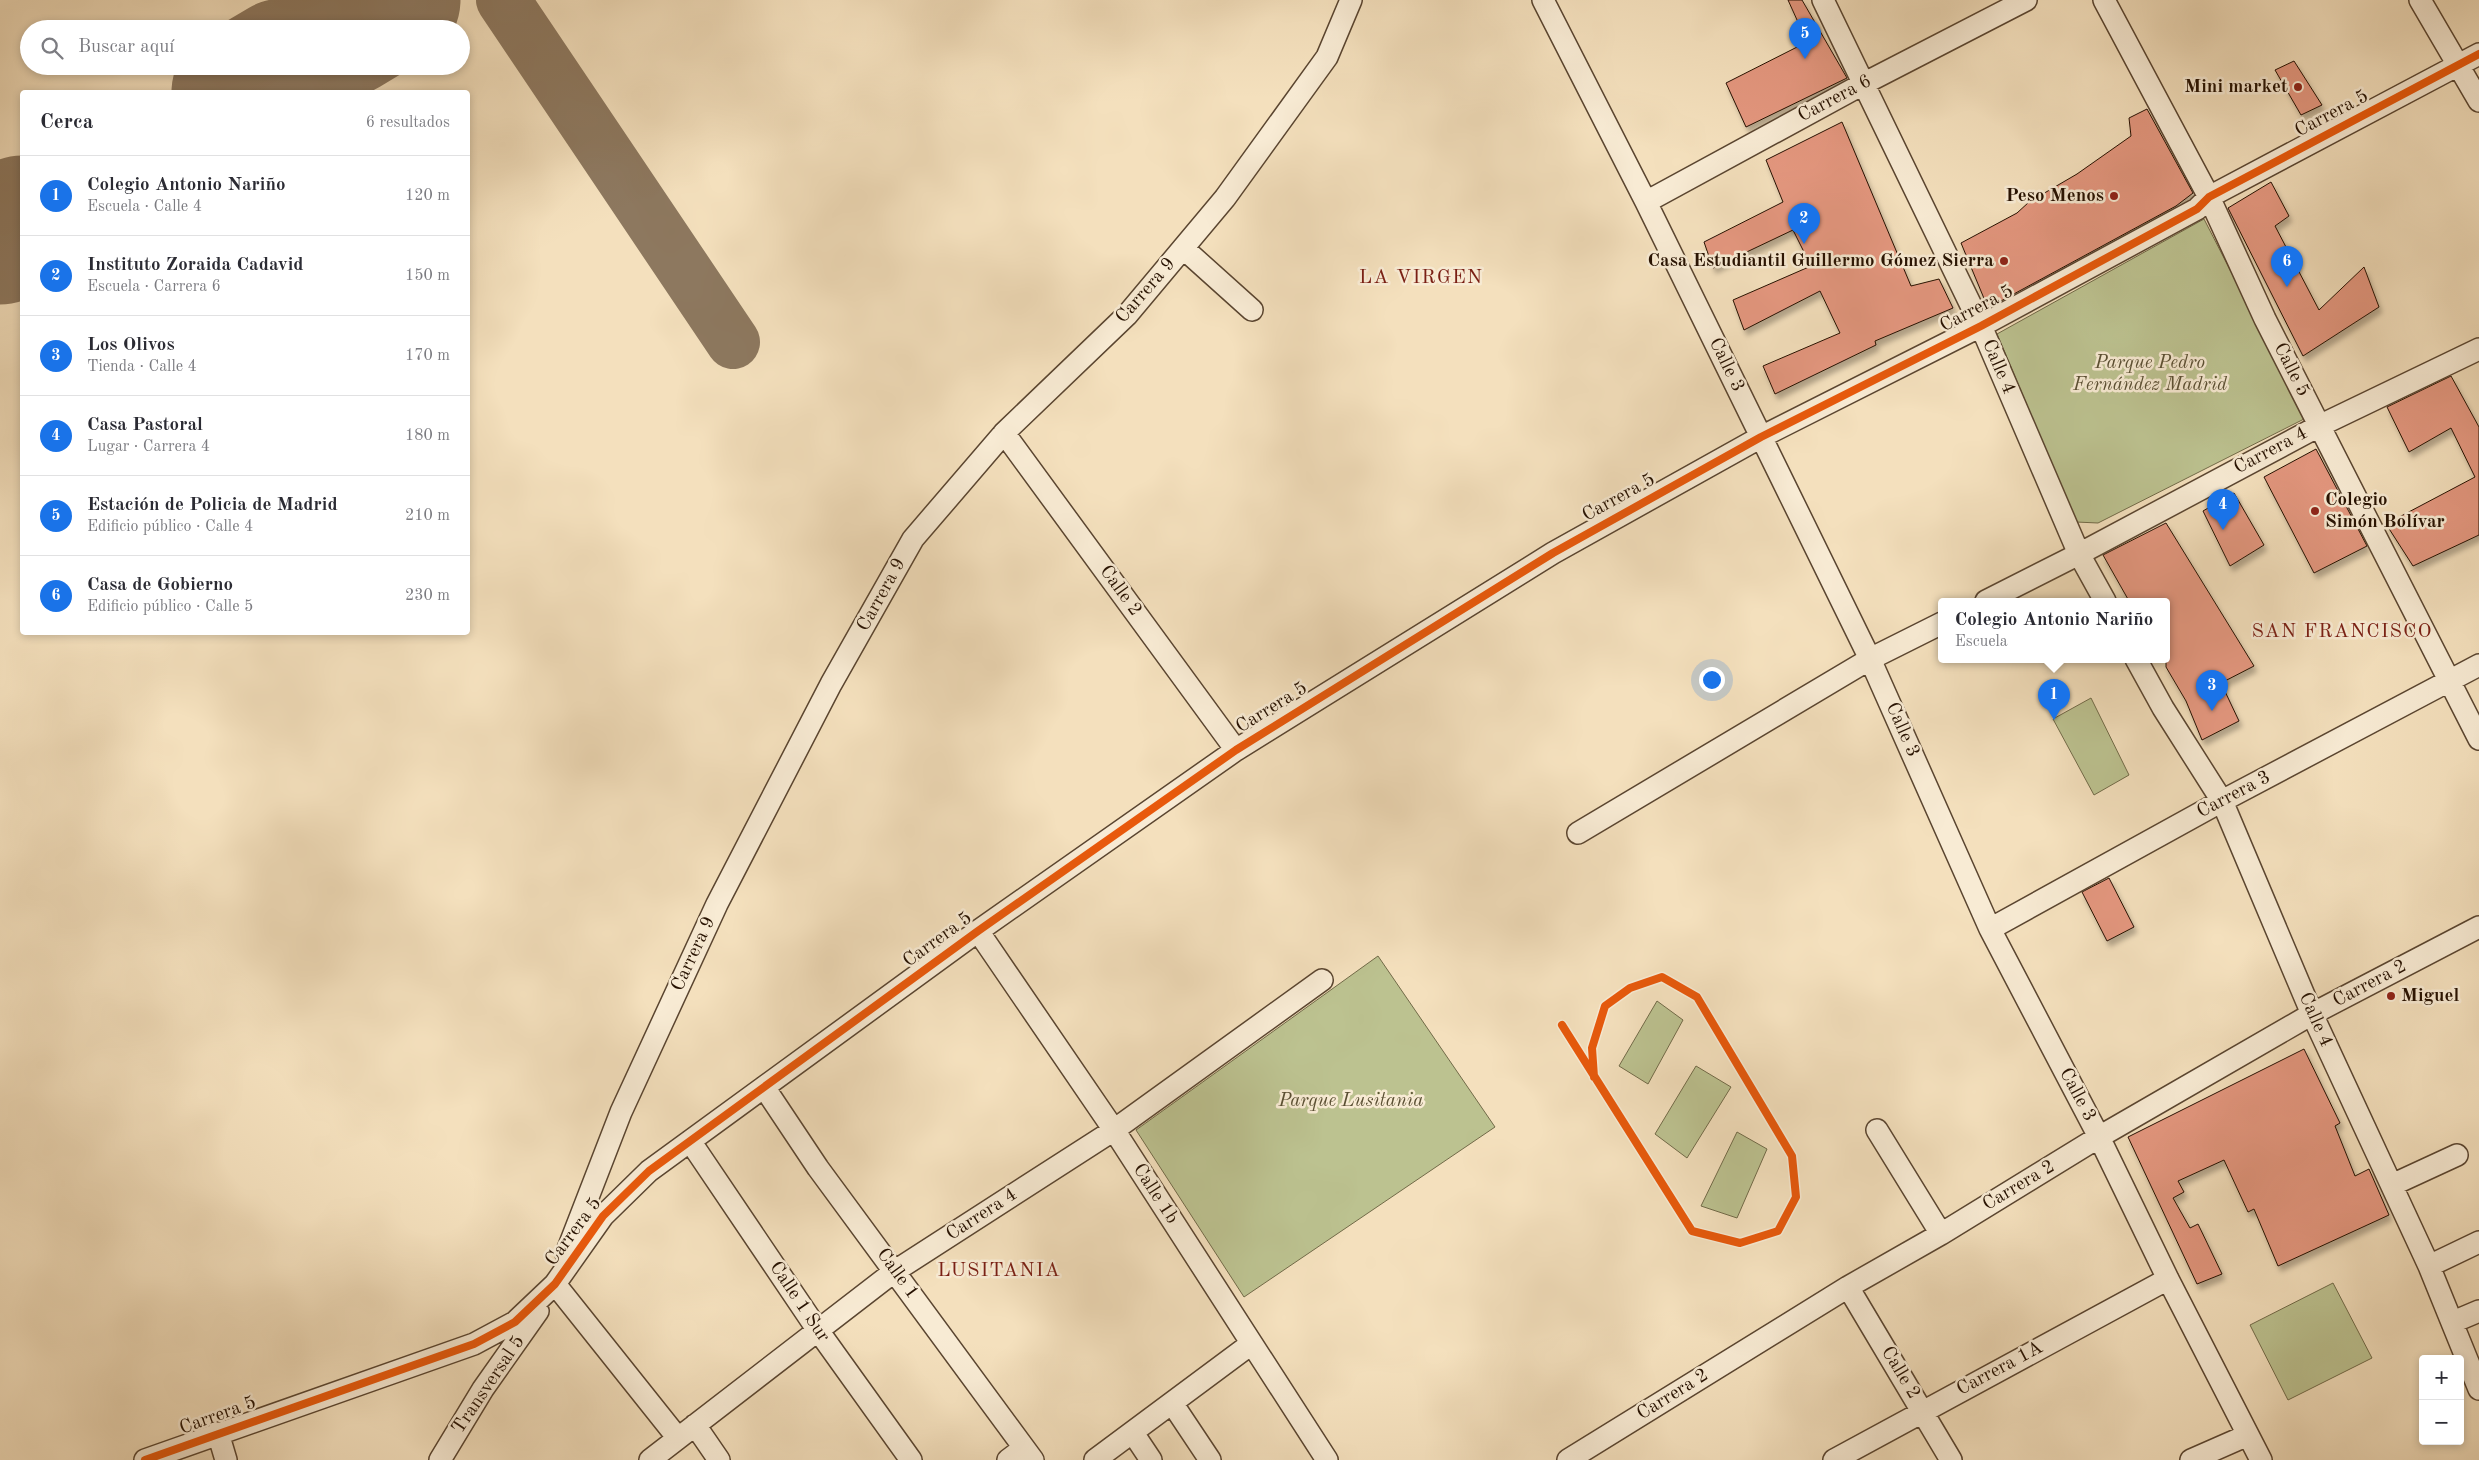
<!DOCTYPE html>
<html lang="es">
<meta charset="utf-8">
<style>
body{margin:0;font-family:"Old Standard TT",serif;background:#f7f7f7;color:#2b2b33}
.controls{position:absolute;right:15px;bottom:15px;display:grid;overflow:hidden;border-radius:5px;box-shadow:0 2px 8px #0003}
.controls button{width:45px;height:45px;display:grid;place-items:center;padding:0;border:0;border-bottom:1px solid #e1e1e2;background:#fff;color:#2b2b33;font:25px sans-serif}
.you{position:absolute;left:1711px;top:679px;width:18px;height:18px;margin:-12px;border:4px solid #fff;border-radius:50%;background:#1a73e8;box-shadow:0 0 0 8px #1a73e833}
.badge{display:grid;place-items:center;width:32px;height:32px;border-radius:50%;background:#1a73e8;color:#fff;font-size:16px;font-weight:700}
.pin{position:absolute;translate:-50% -41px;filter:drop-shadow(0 1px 2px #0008)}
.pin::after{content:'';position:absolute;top:26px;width:18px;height:15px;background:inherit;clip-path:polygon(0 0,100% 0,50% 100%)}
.popup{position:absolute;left:1938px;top:598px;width:232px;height:65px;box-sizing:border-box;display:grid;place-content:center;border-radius:5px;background:#fff;filter:drop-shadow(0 1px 4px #0005);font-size:16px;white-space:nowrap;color:#7c7c81}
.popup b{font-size:19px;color:#2b2b33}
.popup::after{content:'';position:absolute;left:50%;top:100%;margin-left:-10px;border:10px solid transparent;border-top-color:#fff}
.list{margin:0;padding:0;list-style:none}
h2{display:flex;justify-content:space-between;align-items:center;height:65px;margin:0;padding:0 20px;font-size:21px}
h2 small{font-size:16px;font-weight:400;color:#7c7c81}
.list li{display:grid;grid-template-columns:32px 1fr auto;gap:15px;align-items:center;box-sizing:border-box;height:80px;padding:0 20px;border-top:1px solid #e1e1e2}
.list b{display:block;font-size:19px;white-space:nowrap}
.list p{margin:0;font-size:16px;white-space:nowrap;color:#7c7c81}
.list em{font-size:16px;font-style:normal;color:#7c7c81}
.icon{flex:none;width:28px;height:28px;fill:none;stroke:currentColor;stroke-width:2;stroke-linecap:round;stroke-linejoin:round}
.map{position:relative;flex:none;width:2479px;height:1460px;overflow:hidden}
.search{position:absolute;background:#fff;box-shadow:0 2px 8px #0003;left:20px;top:20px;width:450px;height:55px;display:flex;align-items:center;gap:12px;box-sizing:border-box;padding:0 18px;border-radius:28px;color:#7c7c81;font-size:19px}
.panel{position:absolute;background:#fff;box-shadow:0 2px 8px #0003;left:20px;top:90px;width:450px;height:545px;border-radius:5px}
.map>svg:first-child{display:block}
.green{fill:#bcc290;stroke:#716a48}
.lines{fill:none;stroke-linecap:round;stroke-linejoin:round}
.taxiway{stroke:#8d785f;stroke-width:54}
.runway{stroke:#8d785f;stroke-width:135}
.building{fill:#e4977f;stroke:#261101;filter:url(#shadow)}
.minor-casing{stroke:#5a4530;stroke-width:24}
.minor{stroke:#f8ebd4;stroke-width:21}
.cycleway-casing{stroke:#f8ebd4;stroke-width:11}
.cycleway{stroke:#e8590c;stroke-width:8}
.poi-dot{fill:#8f2418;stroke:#f8ebd4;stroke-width:2}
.labels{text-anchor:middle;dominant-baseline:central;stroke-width:5;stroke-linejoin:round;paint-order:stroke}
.poi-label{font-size:19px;font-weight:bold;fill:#261101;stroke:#f8ebd4;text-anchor:end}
.street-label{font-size:19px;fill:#261101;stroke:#f8ebd4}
.park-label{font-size:19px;font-style:italic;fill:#5a4f33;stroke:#f8ebd4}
.neighbourhood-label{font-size:20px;letter-spacing:1px;fill:#7a1f14;stroke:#f8ebd4}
</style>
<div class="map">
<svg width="2479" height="1460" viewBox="0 0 2479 1460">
<defs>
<filter id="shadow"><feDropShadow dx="3" dy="5.5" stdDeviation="2.5" flood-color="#0004"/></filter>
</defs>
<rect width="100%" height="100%" fill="#f4e0bd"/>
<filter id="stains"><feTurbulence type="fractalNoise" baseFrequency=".004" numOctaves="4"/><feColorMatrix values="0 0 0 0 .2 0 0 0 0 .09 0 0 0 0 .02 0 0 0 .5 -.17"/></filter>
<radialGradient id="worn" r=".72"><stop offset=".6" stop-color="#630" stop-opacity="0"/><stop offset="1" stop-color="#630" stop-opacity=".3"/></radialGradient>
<path class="green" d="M2204,219L2306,418L2098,523L2076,522L1997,334Z
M2091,698L2129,775L2094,795L2053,719Z
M1378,956L1495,1127L1244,1297L1136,1130Z
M1657,1001L1683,1020L1648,1084L1619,1066Z
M1696,1066L1731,1087L1687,1158L1655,1134Z
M1737,1132L1767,1149L1737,1218L1701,1206Z
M2333,1283L2372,1358L2288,1400L2250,1325Z"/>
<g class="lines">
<path class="taxiway" d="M503,0L733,342"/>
<path class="runway" d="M345,29L393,0
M239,92L283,66
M0,237L22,223"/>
</g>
<path class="building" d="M1788,0H1802L1847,78L1746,127L1726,83L1807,42Z
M2294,61L2322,105L2301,115L2275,70Z
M2147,109L2193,193L2176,206L1988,308L1961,243L2017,213L2029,202L2077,174L2131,136L2129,118Z
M1842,122L1911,286L1939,279L1953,308L1875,341L1876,345L1775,394L1763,366L1840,333L1820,291L1744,330L1733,300L1811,266L1793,230L1713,268L1704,242L1783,202L1766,160Z
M2271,182L2289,216L2275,226L2319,310L2364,267L2379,307L2303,356L2228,208Z
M2451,376L2479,427V535L2413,566L2386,524L2475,477L2451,428L2409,452L2387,407Z
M2316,449L2367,546L2314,573L2264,477Z
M2234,493L2264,545L2230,566L2203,511Z
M2166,523L2254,666L2221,683L2239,721L2202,740L2186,701L2166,667V601H2129L2103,555Z
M2109,878L2134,927L2107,941L2082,892Z
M2304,1049L2340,1123L2335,1126L2355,1176L2369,1169L2389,1215L2278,1266L2254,1209L2248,1212L2224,1160L2178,1181L2184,1192L2173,1198L2190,1228L2198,1224L2222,1274L2197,1284L2128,1137Z"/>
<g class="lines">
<defs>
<path id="minor" d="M1543,0L1646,202L1870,659L1990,929L2099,1137L2168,1279L2261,1460
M1823,0L1981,326L2079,554L2105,601
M2104,0L2209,197L2265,319L2479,739
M2420,0L2479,101
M1646,202L1863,84L2026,0
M1183,248L1252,310
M1004,433L1236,750
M1986,601L2079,554L2319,426L2479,349
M2136,659L2163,708L2222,801L2312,1014L2429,1266L2479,1389
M1578,833L1870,659L1942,623
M1990,929L2222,801L2479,665
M978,931L1114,1130L1327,1460
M764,1087L818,1168L1033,1460
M1877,1130L1941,1234
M690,1141L817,1329L911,1460
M2392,1185L2457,1155
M566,1254L621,1112L717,904L831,684L913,539L1004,433L1127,315L1225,198L1327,57L1351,0
M2429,1266L2479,1242
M555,1284L677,1437
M1848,1287L1951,1460
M2453,1322L2479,1311
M1172,1403L1210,1460
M695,1425L719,1460
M218,1433L226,1460
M1133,1433L1151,1460
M145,1460L474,1344L515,1322L555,1284L603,1216L649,1171L978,931L1236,750L1553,553L1761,437L1981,326L2197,209L2209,197L2479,54
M440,1460L483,1389L538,1311
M650,1460L895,1271L1114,1130L1322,980
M1008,1460L1024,1448
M1095,1460L1251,1344
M1568,1460L1848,1287L1941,1234L2099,1137L2312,1014L2479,927
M1834,1460L2168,1279
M2191,1460L2248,1435"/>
</defs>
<use href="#minor" class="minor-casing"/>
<use href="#minor" class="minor"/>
<defs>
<path id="cycleway" d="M1562,1025L1692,1231L1740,1243L1778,1231L1796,1197L1792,1156L1697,997L1662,977L1630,988L1605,1006L1592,1048L1594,1077
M145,1460L474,1344L515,1322L555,1284L603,1216L649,1171L978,931L1236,750L1553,553L1761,437L1981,326L2197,209L2209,197L2479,54"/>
</defs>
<use href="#cycleway" class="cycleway-casing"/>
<use href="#cycleway" class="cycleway"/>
</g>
<g class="poi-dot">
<circle cx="2298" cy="87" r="5"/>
<circle cx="2114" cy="196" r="5"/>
<circle cx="2004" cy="261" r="5"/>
<circle cx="2315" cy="511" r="5"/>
<circle cx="2391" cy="996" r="5"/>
</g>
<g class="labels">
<g class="poi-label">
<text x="2288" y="87">Mini market</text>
<text x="2104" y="196">Peso Menos</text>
<text x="1994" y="261">Casa Estudiantil Guillermo Gómez Sierra</text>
<text x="2325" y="500" text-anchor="start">Colegio<tspan x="2325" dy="22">Simón Bolívar</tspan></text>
<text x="2401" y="996" text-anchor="start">Miguel</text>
</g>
<g class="street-label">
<text transform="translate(1835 99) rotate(-28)">Carrera 6</text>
<text transform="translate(2332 114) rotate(-28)">Carrera 5</text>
<text transform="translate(1146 291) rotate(-49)">Carrera 9</text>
<text transform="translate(1977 309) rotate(-28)">Carrera 5</text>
<text transform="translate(1726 365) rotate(64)">Calle 3</text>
<text transform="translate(1998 367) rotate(67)">Calle 4</text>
<text transform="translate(2291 370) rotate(63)">Calle 5</text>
<text transform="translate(2271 451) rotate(-28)">Carrera 4</text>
<text transform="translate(1619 498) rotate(-29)">Carrera 5</text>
<text transform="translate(1120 591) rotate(54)">Calle 2</text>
<text transform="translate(882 595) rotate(-61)">Carrera 9</text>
<text transform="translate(1272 708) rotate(-32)">Carrera 5</text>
<text transform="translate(1902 730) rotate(66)">Calle 3</text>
<text transform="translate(2234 795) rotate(-28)">Carrera 3</text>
<text transform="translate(938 940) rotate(-36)">Carrera 5</text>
<text transform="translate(694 954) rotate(-65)">Carrera 9</text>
<text transform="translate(2370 984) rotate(-28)">Carrera 2</text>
<text transform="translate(2315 1020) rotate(66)">Calle 4</text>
<text transform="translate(2077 1095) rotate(62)">Calle 3</text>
<text transform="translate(2019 1186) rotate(-31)">Carrera 2</text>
<text transform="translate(1155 1194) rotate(57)">Calle 1b</text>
<text transform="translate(982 1215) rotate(-33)">Carrera 4</text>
<text transform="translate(574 1232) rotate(-53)">Carrera 5</text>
<text transform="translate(897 1274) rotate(54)">Calle 1</text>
<text transform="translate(799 1302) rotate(56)">Calle 1 Sur</text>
<text transform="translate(2000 1369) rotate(-28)">Carrera 1A</text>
<text transform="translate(1900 1373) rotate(59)">Calle 2</text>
<text transform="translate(489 1385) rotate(-56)">Transversal 5</text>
<text transform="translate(1673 1395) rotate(-32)">Carrera 2</text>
<text transform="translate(218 1416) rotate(-20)">Carrera 5</text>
</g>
<g class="park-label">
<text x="2150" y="363">Parque Pedro<tspan x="2150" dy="22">Fernández Madrid</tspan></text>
<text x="1351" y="1101">Parque Lusitania</text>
</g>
<g class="neighbourhood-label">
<text x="1421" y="278">LA VIRGEN</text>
<text x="2342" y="632">SAN FRANCISCO</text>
<text x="999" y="1271">LUSITANIA</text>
</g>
</g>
<rect width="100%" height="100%" filter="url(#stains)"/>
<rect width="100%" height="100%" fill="url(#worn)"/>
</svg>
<div class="controls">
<button>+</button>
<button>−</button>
</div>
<div class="you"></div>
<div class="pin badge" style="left:2054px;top:720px">1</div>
<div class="popup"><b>Colegio Antonio Nariño</b>Escuela</div>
<div class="pin badge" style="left:1804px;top:244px">2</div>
<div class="pin badge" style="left:2212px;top:711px">3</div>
<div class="pin badge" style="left:2223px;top:530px">4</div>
<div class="pin badge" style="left:1805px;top:59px">5</div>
<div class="pin badge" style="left:2287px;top:287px">6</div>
<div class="search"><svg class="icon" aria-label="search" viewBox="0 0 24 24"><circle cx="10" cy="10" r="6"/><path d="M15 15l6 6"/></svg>Buscar aquí</div>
<section class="panel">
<h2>Cerca<small>6 resultados</small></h2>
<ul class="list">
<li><span class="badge">1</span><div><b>Colegio Antonio Nariño</b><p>Escuela · Calle 4</p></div><em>120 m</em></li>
<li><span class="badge">2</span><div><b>Instituto Zoraida Cadavid</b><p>Escuela · Carrera 6</p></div><em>150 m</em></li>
<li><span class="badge">3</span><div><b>Los Olivos</b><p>Tienda · Calle 4</p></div><em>170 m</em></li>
<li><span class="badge">4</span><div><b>Casa Pastoral</b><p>Lugar · Carrera 4</p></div><em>180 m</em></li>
<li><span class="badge">5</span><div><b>Estación de Policia de Madrid</b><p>Edificio público · Calle 4</p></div><em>210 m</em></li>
<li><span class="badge">6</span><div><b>Casa de Gobierno</b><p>Edificio público · Calle 5</p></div><em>230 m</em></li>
</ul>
</section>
</div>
